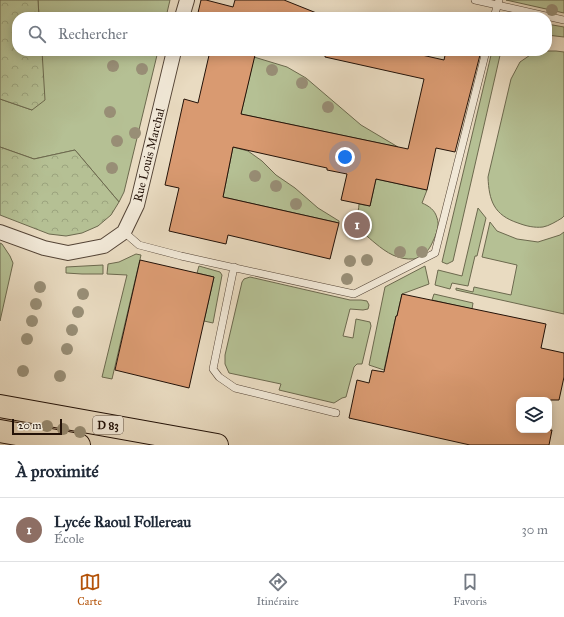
<!DOCTYPE html>
<html lang="fr">
<meta charset="utf-8">
<style>
body{margin:0;font-family:"IM FELL Great Primer",serif;background:#f2f2f3;color:#1f2937}
.controls{position:absolute;right:12px;bottom:12px;display:grid;overflow:hidden;border-radius:8px;box-shadow:0 2px 10px #0003}
.controls button{width:36px;height:36px;display:grid;place-items:center;padding:0;border:0;border-bottom:1px solid #e0e1e3;background:#fff;color:#1f2937;font:20px sans-serif}
.scale{position:absolute;left:12px;bottom:10px;width:50px;box-sizing:border-box;padding-left:4px;border:2px solid #231208;border-top:0;font-size:11px;line-height:14px;white-space:nowrap;color:#231208;-webkit-text-stroke:3px #f1e8d7;paint-order:stroke}
.you{position:absolute;left:345px;top:157px;width:14px;height:14px;margin:-10px;border:3px solid #fff;border-radius:50%;background:#1a73e8;box-shadow:0 0 0 6px #1a73e833}
.badge{display:grid;place-items:center;width:26px;height:26px;border-radius:50%;background:#b45309;color:#fff;font-size:13px;font-weight:700}
.pin{position:absolute;translate:-50% -50%;border:2px solid #fff;box-shadow:0 1px 4px #0006}
.list{margin:0;padding:0;list-style:none}
h2{display:flex;justify-content:space-between;align-items:center;height:52px;margin:0;padding:0 16px;font-size:17px}
h2 small{font-size:13px;font-weight:400;color:#747a83}
.list li{display:grid;grid-template-columns:26px 1fr auto;gap:12px;align-items:center;box-sizing:border-box;height:64px;padding:0 16px;border-top:1px solid #e0e1e3}
.list b{display:block;font-size:15px;white-space:nowrap}
.list p{margin:0;font-size:13px;white-space:nowrap;color:#747a83}
.list em{font-size:13px;font-style:normal;color:#747a83}
.icon{flex:none;width:22px;height:22px;fill:none;stroke:currentColor;stroke-width:2;stroke-linecap:round;stroke-linejoin:round}
.map{position:relative;flex:none;width:564px;height:445px;overflow:hidden}
.search{position:absolute;background:#fff;box-shadow:0 2px 10px #0003;left:12px;right:12px;top:12px;height:44px;display:flex;align-items:center;gap:10px;box-sizing:border-box;padding:0 14px;border-radius:16px;color:#747a83;font-size:15px}
.sheet{height:116px;background:#fff}
nav{display:flex;justify-content:space-around;align-items:center;box-sizing:border-box;height:56px;border-top:1px solid #e0e1e3;background:#fff;font-size:11px;color:#747a83}
nav a{display:grid;justify-items:center;gap:2px}
nav .on{color:#b45309}
.map>svg:first-child{display:block}
.green{fill:#b5c094;stroke:#6c694e}
.forest{fill:url(#forest-crowns);stroke:#6c694e}
.building{fill:#d99a71;stroke:#231208}
.lines{fill:none;stroke-linecap:round;stroke-linejoin:round}
.lane-casing{stroke:#544436;stroke-width:8}
.street-casing{stroke:#544436;stroke-width:16}
.primary-casing{stroke:#231208;stroke-width:24}
.lane{stroke:#f1e8d7;stroke-width:7}
.street{stroke:#f1e8d7;stroke-width:14}
.primary{stroke:#e9dbc1;stroke-width:22}
.tree{fill:#988e76}
.labels{text-anchor:middle;dominant-baseline:central;stroke-width:3;stroke-linejoin:round;paint-order:stroke}
.shield{fill:#f1e8d7;stroke:#615246;stroke-width:1}
.shield-label{font-size:11px;font-weight:bold;fill:#231208}
.street-label{font-size:12px;fill:#231208;stroke:#f1e8d7}
</style>
<div class="map">
<svg width="564" height="445" viewBox="0 0 564 445">
<defs>
<pattern id="forest-crowns" width="20" height="18" patternUnits="userSpaceOnUse"><rect width="20" height="18" fill="#b5c094"/><path d="M2 6a3 3 0 1 1 6 0M12 15a3 3 0 1 1 6 0" fill="none" stroke="#9ba47e"/></pattern>
</defs>
<rect width="100%" height="100%" fill="#e9dbc1"/>
<filter id="stains"><feTurbulence type="fractalNoise" baseFrequency=".005" numOctaves="4"/><feColorMatrix values="0 0 0 0 .2 0 0 0 0 .09 0 0 0 0 .02 0 0 0 .5 -.17"/></filter>
<radialGradient id="worn" r=".72"><stop offset=".6" stop-color="#630" stop-opacity="0"/><stop offset="1" stop-color="#630" stop-opacity=".3"/></radialGradient>
<path class="green" d="M38,0H170L166,17H39Z
M506,0H564V13Z
M547,24L564,27V37L547,35Z
M42,51H158L124,192L119,202L75,150L34,159L0,147V99L32,110Z
M492,51H501L453,261L447,264L442,262Z
M536,51H556L564,52V216L562,218C557,221 549,226 543,227C534,228 526,226 518,223C494,215 489,201 488,177L511,79L520,62Z
M254,57L287,67L306,78L361,125L398,147L241,114Z
M233,147L248,151L262,161L276,175L295,188L318,208L339,221V223L223,197Z
M376,179L427,190L422,203C429,206 435,210 437,218C440,225 436,235 433,241C431,246 427,253 422,256C420,258 416,258 414,259C398,260 387,253 375,243C368,237 358,230 358,219C357,214 359,208 359,204L370,206Z
M478,208L486,218L477,256H475L468,286L452,283L450,289L435,285L438,270L462,276Z
M490,222L497,231L517,239L538,242L560,235L564,232V314L456,290V288L473,292L474,287L511,295L517,265L482,257Z
M0,243L2,244L10,256L13,263L0,321Z
M136,254L141,255L112,379L102,377L127,275L107,274L108,264L119,262Z
M103,265V274H82L66,273V267Z
M199,266L220,272L222,275L213,323L204,321L214,277L197,273Z
M425,266L429,284L402,294L397,316H396L384,370L369,365L385,287Z
M250,277L350,300H361L367,301L369,305L368,309L363,310L350,309L343,336L353,338L356,319L370,322L371,326L362,364H357L354,367L346,397L342,398L334,403L279,390L281,384L229,373L225,364V355L242,282L244,279Z
M434,294L473,303L472,309L432,300Z"/>
<path class="forest" d="M0,0H38L39,17H17V51H42L45,100L32,110L0,99Z
M0,147L34,159L75,150L119,202L111,215L98,226L82,233L66,236L49,234L0,215Z"/>
<path class="building" d="M201,0H206L233,7L235,0H284L324,16L197,17Z
M210,51H256L241,114L408,149L424,79L325,57V51H404L444,60L446,51H481L455,152L436,148L427,190L376,179L370,206L341,200L347,174L327,170V168L233,147L223,197L339,223L330,259L228,235L226,244L169,231L179,188L165,185L184,99L198,103Z
M140,260L214,277L189,388L115,370Z
M402,294L546,324L541,348L564,353V377L559,400H519V430H552L549,445H470L349,418L357,380L369,383L372,370L384,372L396,316H397Z"/>
<g class="lines">
<defs>
<path id="lane" d="M475,0L564,20
M494,17L499,0
M124,232L139,245L181,256L354,294L435,253L486,51
M234,267L213,369L219,377L235,388L336,413"/>
<path id="street" d="M182,17L187,0
M0,232L44,248L68,253L104,246L124,232L137,205L174,51"/>
<path id="primary" d="M0,406L217,445
M0,431L79,445"/>
</defs>
<use href="#lane" class="lane-casing"/>
<use href="#street" class="street-casing"/>
<use href="#primary" class="primary-casing"/>
<use href="#lane" class="lane"/>
<use href="#street" class="street"/>
<use href="#primary" class="primary"/>
</g>
<g class="tree">
<circle cx="552" cy="10" r="6"/>
<circle cx="113" cy="66" r="6"/>
<circle cx="142" cy="69" r="6"/>
<circle cx="272" cy="70" r="6"/>
<circle cx="302" cy="83" r="6"/>
<circle cx="328" cy="107" r="6"/>
<circle cx="110" cy="112" r="6"/>
<circle cx="135" cy="133" r="6"/>
<circle cx="117" cy="141" r="6"/>
<circle cx="112" cy="168" r="6"/>
<circle cx="255" cy="176" r="6"/>
<circle cx="276" cy="186" r="6"/>
<circle cx="296" cy="204" r="6"/>
<circle cx="400" cy="252" r="6"/>
<circle cx="422" cy="252" r="6"/>
<circle cx="367" cy="260" r="6"/>
<circle cx="350" cy="261" r="6"/>
<circle cx="347" cy="279" r="6"/>
<circle cx="40" cy="287" r="6"/>
<circle cx="83" cy="294" r="6"/>
<circle cx="36" cy="304" r="6"/>
<circle cx="78" cy="312" r="6"/>
<circle cx="32" cy="321" r="6"/>
<circle cx="72" cy="330" r="6"/>
<circle cx="27" cy="339" r="6"/>
<circle cx="67" cy="349" r="6"/>
<circle cx="23" cy="371" r="6"/>
<circle cx="60" cy="376" r="6"/>
<circle cx="47" cy="426" r="6"/>
<circle cx="63" cy="429" r="6"/>
<circle cx="80" cy="432" r="6"/>
</g>
<g class="labels">
<rect class="shield" x="93" y="416" width="30" height="18" rx="3"/>
<g class="shield-label">
<text x="108" y="425">D 83</text>
</g>
<g class="street-label">
<text transform="translate(149 155) rotate(-76)">Rue Louis Marchal</text>
</g>
</g>
<rect width="100%" height="100%" filter="url(#stains)"/>
<rect width="100%" height="100%" fill="url(#worn)"/>
</svg>
<div class="controls">
<button><svg class="icon" aria-label="layers" viewBox="0 0 24 24"><path d="M12 4l9 5-9 5-9-5zM3 14l9 5 9-5"/></svg></button>
</div>
<div class="scale">20 m</div>
<div class="you"></div>
<div class="pin badge" style="left:357px;top:225px;background:#8d6e63">1</div>
<div class="search"><svg class="icon" aria-label="search" viewBox="0 0 24 24"><circle cx="10" cy="10" r="6"/><path d="M15 15l6 6"/></svg>Rechercher</div>
</div>
<section class="sheet">
<h2>À proximité<small></small></h2>
<ul class="list">
<li><span class="badge" style="background:#8d6e63">1</span><div><b>Lycée Raoul Follereau</b><p>École</p></div><em>30 m</em></li>
</ul>
</section>
<nav>
<a class="on"><svg class="icon" aria-label="map" viewBox="0 0 24 24"><path d="M3 6l6-2 6 2 6-2v14l-6 2-6-2-6 2zM9 4v14M15 6v14"/></svg>Carte</a>
<a><svg class="icon" aria-label="directions" viewBox="0 0 24 24"><path d="M12 3l9 9-9 9-9-9zM9 14v-3h6M13 9l2 2-2 2"/></svg>Itinéraire</a>
<a><svg class="icon" aria-label="saved" viewBox="0 0 24 24"><path d="M7 4h10v16l-5-4-5 4z"/></svg>Favoris</a>
</nav>
